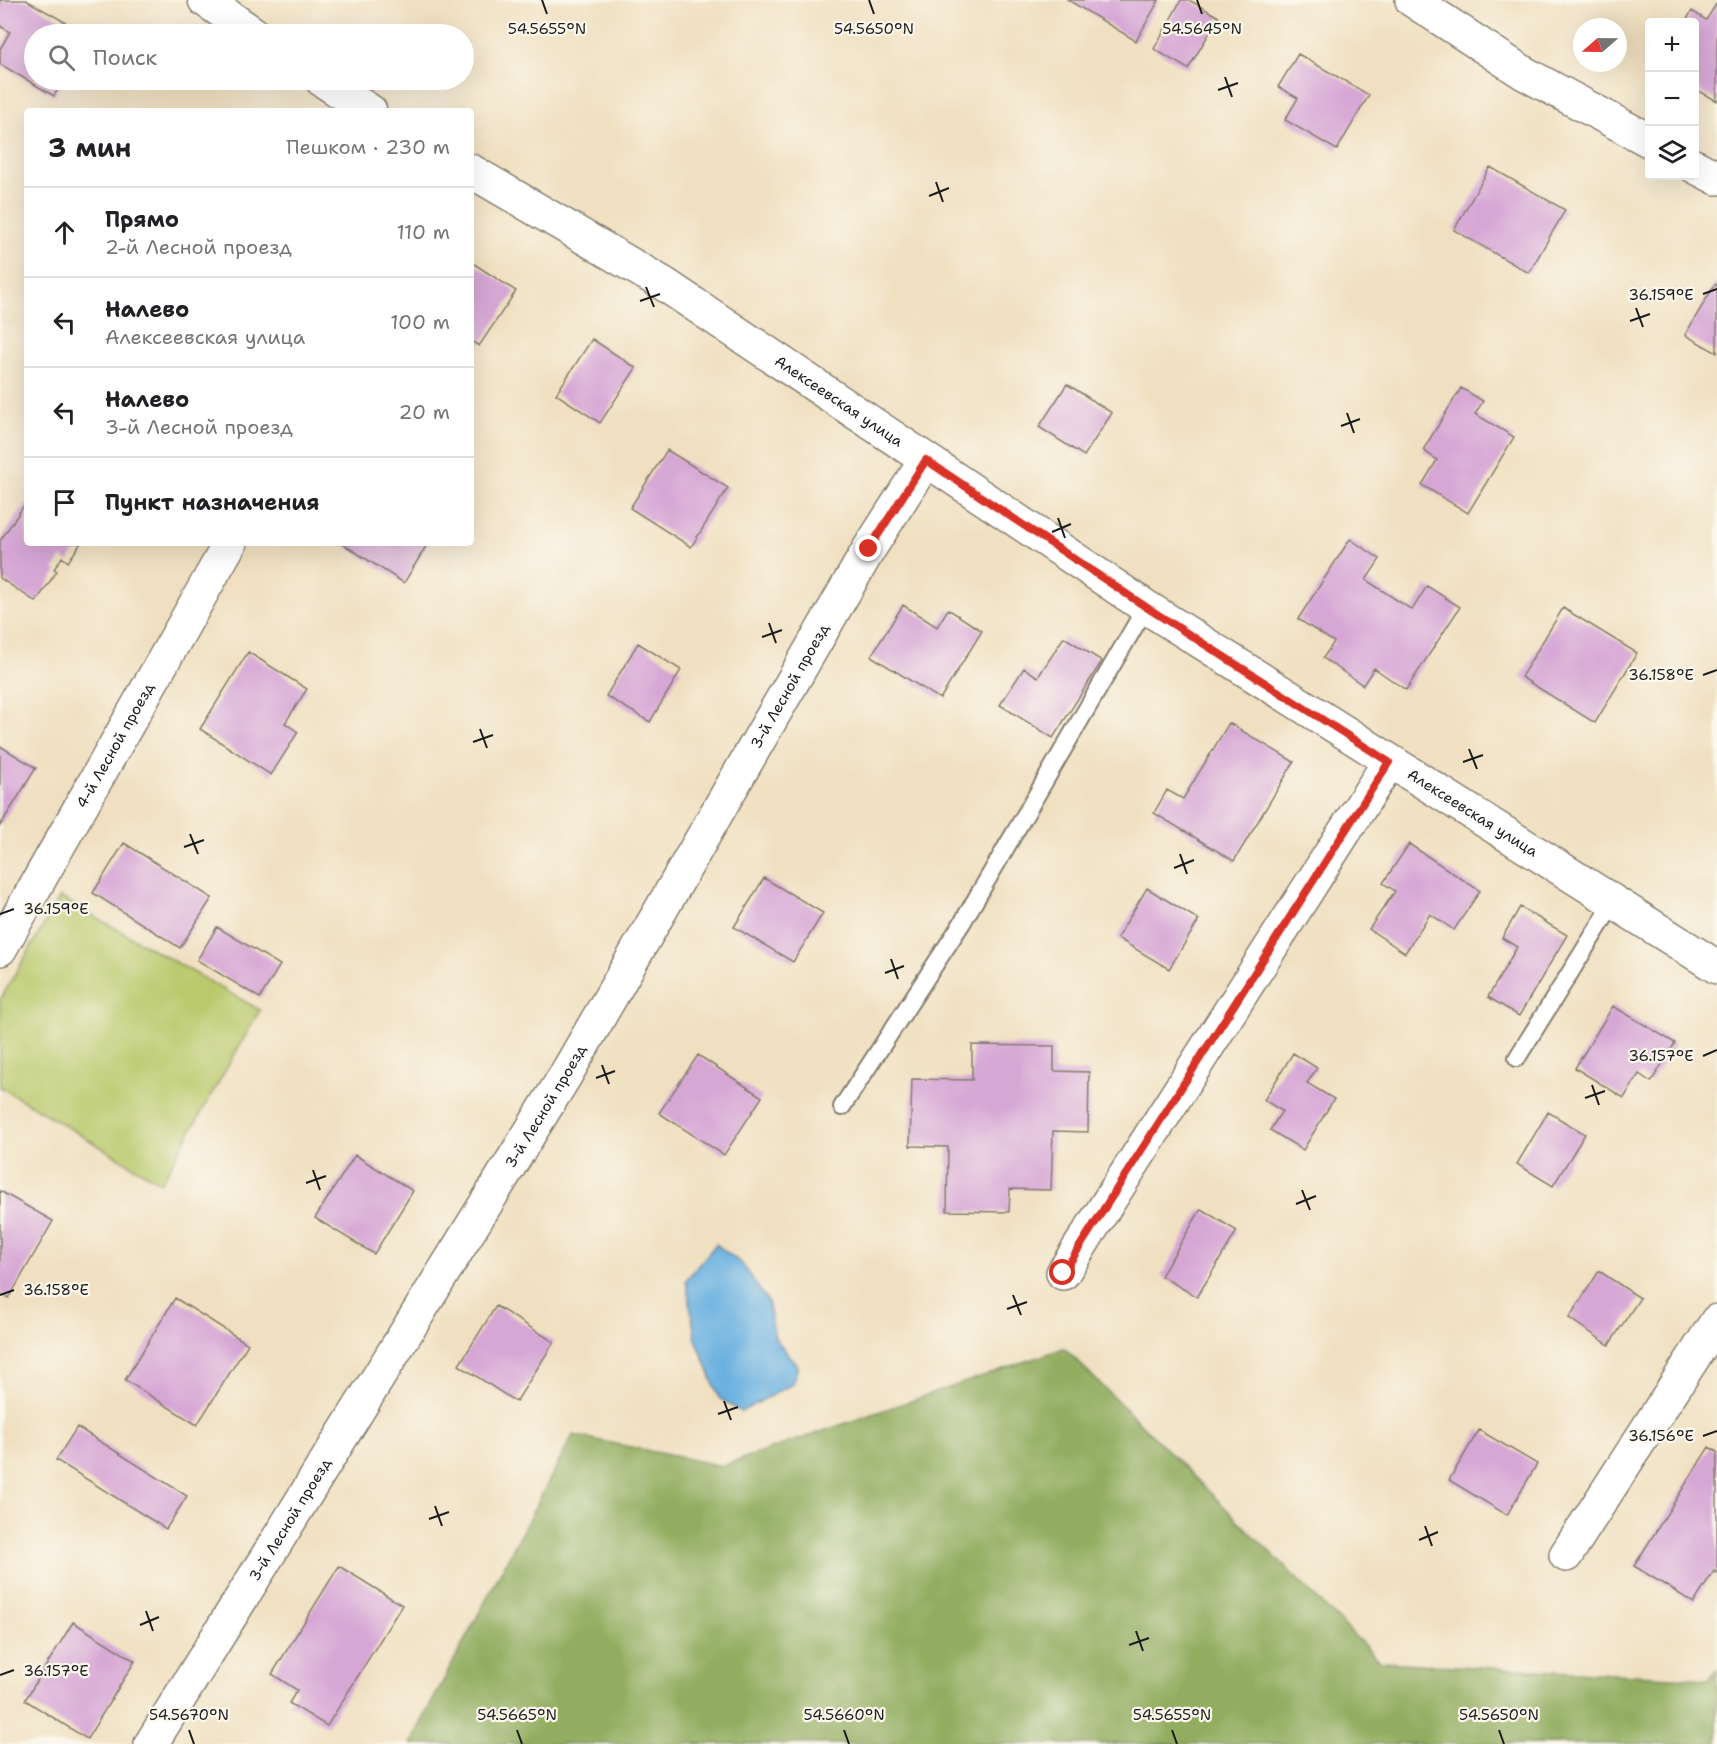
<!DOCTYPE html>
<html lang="ru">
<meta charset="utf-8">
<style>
body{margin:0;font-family:"Shantell Sans",sans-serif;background:#f6f6f6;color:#202124}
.controls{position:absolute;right:18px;top:18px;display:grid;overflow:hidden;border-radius:6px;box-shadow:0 6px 24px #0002}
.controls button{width:54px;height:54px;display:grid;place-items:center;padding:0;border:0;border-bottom:2px solid #e0e0e0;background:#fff;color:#202124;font:30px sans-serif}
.compass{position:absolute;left:1573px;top:18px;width:54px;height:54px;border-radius:50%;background:#fff;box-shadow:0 6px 24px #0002;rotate:250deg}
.stop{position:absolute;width:18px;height:18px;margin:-14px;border:4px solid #d93025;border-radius:50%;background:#fff}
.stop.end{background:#d93025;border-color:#fff;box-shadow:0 2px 6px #0008}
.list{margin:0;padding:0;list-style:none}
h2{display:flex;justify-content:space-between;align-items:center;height:78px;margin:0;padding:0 24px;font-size:26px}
h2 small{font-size:20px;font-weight:400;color:#757577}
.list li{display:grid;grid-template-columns:39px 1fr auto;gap:18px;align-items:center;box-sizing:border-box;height:90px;padding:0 24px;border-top:2px solid #e0e0e0}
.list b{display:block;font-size:22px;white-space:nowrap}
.list p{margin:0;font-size:20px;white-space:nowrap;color:#757577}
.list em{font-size:20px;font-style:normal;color:#757577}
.icon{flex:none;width:33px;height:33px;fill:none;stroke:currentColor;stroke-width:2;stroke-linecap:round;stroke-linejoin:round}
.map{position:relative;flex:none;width:1717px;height:1744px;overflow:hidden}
.search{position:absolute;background:#fff;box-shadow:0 6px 24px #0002;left:24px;top:24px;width:450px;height:66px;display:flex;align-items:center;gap:15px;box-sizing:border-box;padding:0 21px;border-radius:33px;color:#757577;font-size:22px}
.panel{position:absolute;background:#fff;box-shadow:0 6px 24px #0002;left:24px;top:108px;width:450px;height:438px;border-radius:6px}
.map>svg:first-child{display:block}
.green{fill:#b9c96c;stroke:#6a7244;stroke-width:1.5}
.forest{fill:#92ad60;stroke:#57643e;stroke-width:1.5}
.water{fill:#69b0e0;stroke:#42667e;stroke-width:1.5}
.building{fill:#d6a6d5}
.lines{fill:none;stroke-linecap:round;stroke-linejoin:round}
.service-casing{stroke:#867e6e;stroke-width:20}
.minor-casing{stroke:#867e6e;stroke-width:36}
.service{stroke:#fff;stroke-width:16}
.minor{stroke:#fff;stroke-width:33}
.route{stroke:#d93025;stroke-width:8}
.ticks{fill:none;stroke:#1c1c1c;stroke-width:2}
.labels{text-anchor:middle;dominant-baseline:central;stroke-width:4.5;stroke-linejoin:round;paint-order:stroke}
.street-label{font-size:15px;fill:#1c1c1c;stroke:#fbf7ec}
.ticks-label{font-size:15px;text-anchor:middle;fill:#1c1c1c;stroke:#fbf7ec;stroke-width:4.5;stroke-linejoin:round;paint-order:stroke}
</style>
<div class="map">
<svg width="1717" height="1744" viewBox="0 0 1717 1744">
<rect width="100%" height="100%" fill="#fbf7ec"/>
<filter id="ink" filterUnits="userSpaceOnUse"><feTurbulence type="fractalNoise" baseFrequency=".0167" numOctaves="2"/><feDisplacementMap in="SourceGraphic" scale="12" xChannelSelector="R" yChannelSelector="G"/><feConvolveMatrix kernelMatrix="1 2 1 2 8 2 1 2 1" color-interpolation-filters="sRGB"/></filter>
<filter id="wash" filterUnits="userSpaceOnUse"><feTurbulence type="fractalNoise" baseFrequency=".008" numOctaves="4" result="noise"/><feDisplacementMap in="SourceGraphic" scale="24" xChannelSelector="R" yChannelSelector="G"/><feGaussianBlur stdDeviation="1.35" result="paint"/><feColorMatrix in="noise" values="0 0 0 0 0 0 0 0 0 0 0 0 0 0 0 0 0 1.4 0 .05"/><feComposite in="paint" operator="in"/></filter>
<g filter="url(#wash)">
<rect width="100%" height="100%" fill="#f0e0c1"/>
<path class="green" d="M60,897L260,1010L161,1183L0,1087V1000Z"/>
<path class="forest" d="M1064,1348L1381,1662L1709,1679L1717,1669V1744H410L573,1435L722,1466Z"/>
<path class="water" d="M716,1244L742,1264L768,1302L775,1338L798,1367L792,1384L741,1412L719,1398L695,1336L686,1280Z"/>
<g id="blocks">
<path class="building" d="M0,0H26L86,34H34V80H63L54,96L0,64V49L10,32L0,26Z
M1068,0H1159L1136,41Z
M1181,0H1189L1219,17L1188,69L1154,49Z
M1717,3V101L1694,88V22H1685L1692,11L1706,20Z
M1298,54L1369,95L1337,150L1285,120L1298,98L1278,87Z
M1490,167L1565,210L1529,273L1454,230Z
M471,262L516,291L479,346L471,341Z
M1715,284L1717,285V353L1685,335Z
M592,339L636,368L600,423L556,394Z
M1067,384L1112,413L1084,456L1039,427Z
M1461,388L1483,401L1475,414L1514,437L1468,513L1422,485L1437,460L1423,450Z
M667,450L728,488L691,547L630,508Z
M27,501V543H81L68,562L62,557L54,569L57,571L36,602L0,578V541Z
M1350,539L1380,559L1366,580L1412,610L1427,586L1460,607L1406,690L1374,668L1363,685L1323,658L1334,642L1298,619Z
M341,543H428L404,583Z
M903,605L937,627L948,609L982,631L940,699L871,656Z
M1563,608L1637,653L1595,723L1521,677Z
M1064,637L1102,661L1053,738L1000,705L1024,668L1038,677Z
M638,643L681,670L650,722L606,696Z
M248,652L307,689L285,723L298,732L271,775L200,729Z
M1229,723L1294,762L1234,861L1154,813L1167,790L1183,799Z
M0,746L36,768L0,826Z
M124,843L212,898L180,948L93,893Z
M1409,844L1480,891L1454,930L1430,914L1405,953L1369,929L1395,891L1383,883Z
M764,878L823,913L793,962L734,927Z
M1147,888L1199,920L1169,969L1117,938Z
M1520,907L1567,935L1519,1016L1488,997L1517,947L1502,938Z
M217,927L280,965L260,998L197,960Z
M1613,1006L1675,1043L1651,1082L1639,1074L1624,1098L1575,1068Z
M972,1045L1054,1046V1071L1089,1072L1088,1132L1053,1131L1051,1190L1010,1189L1009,1212L947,1211L948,1147L910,1146L912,1079L972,1080Z
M1293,1053L1317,1068L1307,1083L1334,1099L1303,1150L1270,1130L1282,1111L1264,1100Z
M698,1055L762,1097L724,1155L659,1113Z
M1548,1112L1585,1134L1553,1186L1517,1164Z
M355,1155L413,1191L374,1254L315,1218Z
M0,1191L53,1221L9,1298L0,1293Z
M1201,1209L1237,1231L1197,1297L1161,1276Z
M1599,1271L1640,1298L1609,1345L1569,1318Z
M175,1298L248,1344L197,1425L125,1380Z
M496,1306L554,1342L516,1402L459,1365Z
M77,1427L187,1496L166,1529L56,1460Z
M1479,1430L1537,1464L1507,1515L1449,1480Z
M1709,1447L1717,1452V1573L1714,1571L1694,1603L1634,1566Z
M339,1566L402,1605L327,1726L289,1703L297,1690L272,1674Z
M73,1622L135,1661L87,1739L25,1700Z"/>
</g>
</g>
<g filter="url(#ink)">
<use href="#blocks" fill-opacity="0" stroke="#867e6e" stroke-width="1.5"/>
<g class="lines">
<defs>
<path id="service" d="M1517,1058L1614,902
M842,1107L962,923L1146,607"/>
<g id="minor">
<path d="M205,0L254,34"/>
<path d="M1412,0L1524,73L1650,141"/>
<path d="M322,80L370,111"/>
<path d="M1694,166L1717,178"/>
<path id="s1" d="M471,171L664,284L1146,607L1717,967"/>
<path id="s2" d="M0,949L230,543"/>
<path d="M1063,1273L1389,762"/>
<path d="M1566,1555L1717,1321"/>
<path id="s3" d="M151,1744L565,1076L869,549L926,460"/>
</g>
</defs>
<use href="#service" class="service-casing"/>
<use href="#minor" class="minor-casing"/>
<use href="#service" class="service"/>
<use href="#minor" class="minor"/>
</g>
</g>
<g class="lines" filter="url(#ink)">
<path class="route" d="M869,549L926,460L1146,607L1389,762L1063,1273"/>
</g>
<path class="ticks" d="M542,0L547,14M869,0L874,14M1197,0L1202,14M1225,77L1232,97M1218,90L1238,83M936,182L943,202M929,196L949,188M646,287L654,307M1703,294L1717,289M640,301L660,294M1636,308L1643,327M1630,321L1650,314M1347,413L1354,433M1341,426L1360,419M1058,518L1065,538M1052,532L1071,524M769,623L776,643M762,637L782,630M1703,675L1717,670M480,729L487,748M473,742L493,735M1469,749L1477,769M1463,762L1483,755M190,834L198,854M184,847L204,840M1180,854L1187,874M1174,868L1194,860M0,914L14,909M891,959L898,979M885,973L904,966M1703,1056L1717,1050M602,1065L609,1084M596,1078L615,1071M1592,1085L1599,1105M1585,1098L1605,1091M313,1170L320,1190M306,1183L326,1176M1302,1190L1310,1210M1296,1204L1316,1196M0,1295L14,1290M1013,1295L1021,1315M1007,1309L1027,1302M724,1401L731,1420M718,1414L738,1407M1703,1436L1717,1431M435,1506L442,1526M429,1519L449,1512M1425,1526L1432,1546M1419,1540L1438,1532M146,1611L153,1631M140,1625L159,1617M1136,1631L1143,1651M1129,1645L1149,1638M0,1675L14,1670M189,1730L194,1744M517,1730L522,1744M844,1730L849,1744M1172,1730L1177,1744M1499,1730L1504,1744"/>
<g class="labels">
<g class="street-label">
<text stroke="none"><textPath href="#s1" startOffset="434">Алексеевская улица</textPath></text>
<text stroke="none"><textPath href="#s3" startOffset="1236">3-й Лесной проезд</textPath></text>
<text stroke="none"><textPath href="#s2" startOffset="234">4-й Лесной проезд</textPath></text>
<text stroke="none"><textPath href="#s1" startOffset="1190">Алексеевская улица</textPath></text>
<text stroke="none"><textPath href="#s3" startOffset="750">3-й Лесной проезд</textPath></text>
<text stroke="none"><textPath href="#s3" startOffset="264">3-й Лесной проезд</textPath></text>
</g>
</g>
<g class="ticks-label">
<text x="547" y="34">54.5655°N</text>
<text x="874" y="34">54.5650°N</text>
<text x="1202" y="34">54.5645°N</text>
<text x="1661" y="300">36.159°E</text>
<text x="1661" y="680">36.158°E</text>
<text x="56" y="914">36.159°E</text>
<text x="1661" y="1061">36.157°E</text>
<text x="56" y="1295">36.158°E</text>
<text x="1661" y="1441">36.156°E</text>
<text x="56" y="1676">36.157°E</text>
<text x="189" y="1720">54.5670°N</text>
<text x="517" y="1720">54.5665°N</text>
<text x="844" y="1720">54.5660°N</text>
<text x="1172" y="1720">54.5655°N</text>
<text x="1499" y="1720">54.5650°N</text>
</g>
</svg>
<div class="controls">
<button>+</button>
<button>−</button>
<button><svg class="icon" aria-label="layers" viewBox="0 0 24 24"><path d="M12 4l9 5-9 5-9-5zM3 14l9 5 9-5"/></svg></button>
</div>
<svg class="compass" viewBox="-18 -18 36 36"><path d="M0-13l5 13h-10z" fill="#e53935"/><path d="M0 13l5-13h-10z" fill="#757577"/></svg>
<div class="stop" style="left:1063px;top:1273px"></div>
<div class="stop end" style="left:869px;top:549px"></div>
<div class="search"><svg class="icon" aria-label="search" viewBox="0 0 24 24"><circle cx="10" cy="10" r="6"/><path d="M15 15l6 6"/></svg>Поиск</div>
<section class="panel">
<h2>3 мин<small>Пешком · 230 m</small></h2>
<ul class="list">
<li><svg class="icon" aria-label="ahead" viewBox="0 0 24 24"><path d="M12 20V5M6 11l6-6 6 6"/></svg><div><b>Прямо</b><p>2-й Лесной проезд</p></div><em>110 m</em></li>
<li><svg class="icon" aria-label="left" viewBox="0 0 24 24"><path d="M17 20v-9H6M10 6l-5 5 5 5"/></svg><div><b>Налево</b><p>Алексеевская улица</p></div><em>100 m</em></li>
<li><svg class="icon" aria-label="left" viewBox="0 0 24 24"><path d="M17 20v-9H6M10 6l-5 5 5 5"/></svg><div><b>Налево</b><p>3-й Лесной проезд</p></div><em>20 m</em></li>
<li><svg class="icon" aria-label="arrive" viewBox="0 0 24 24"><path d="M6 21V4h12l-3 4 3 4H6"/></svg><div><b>Пункт назначения</b></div></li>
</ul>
</section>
</div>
